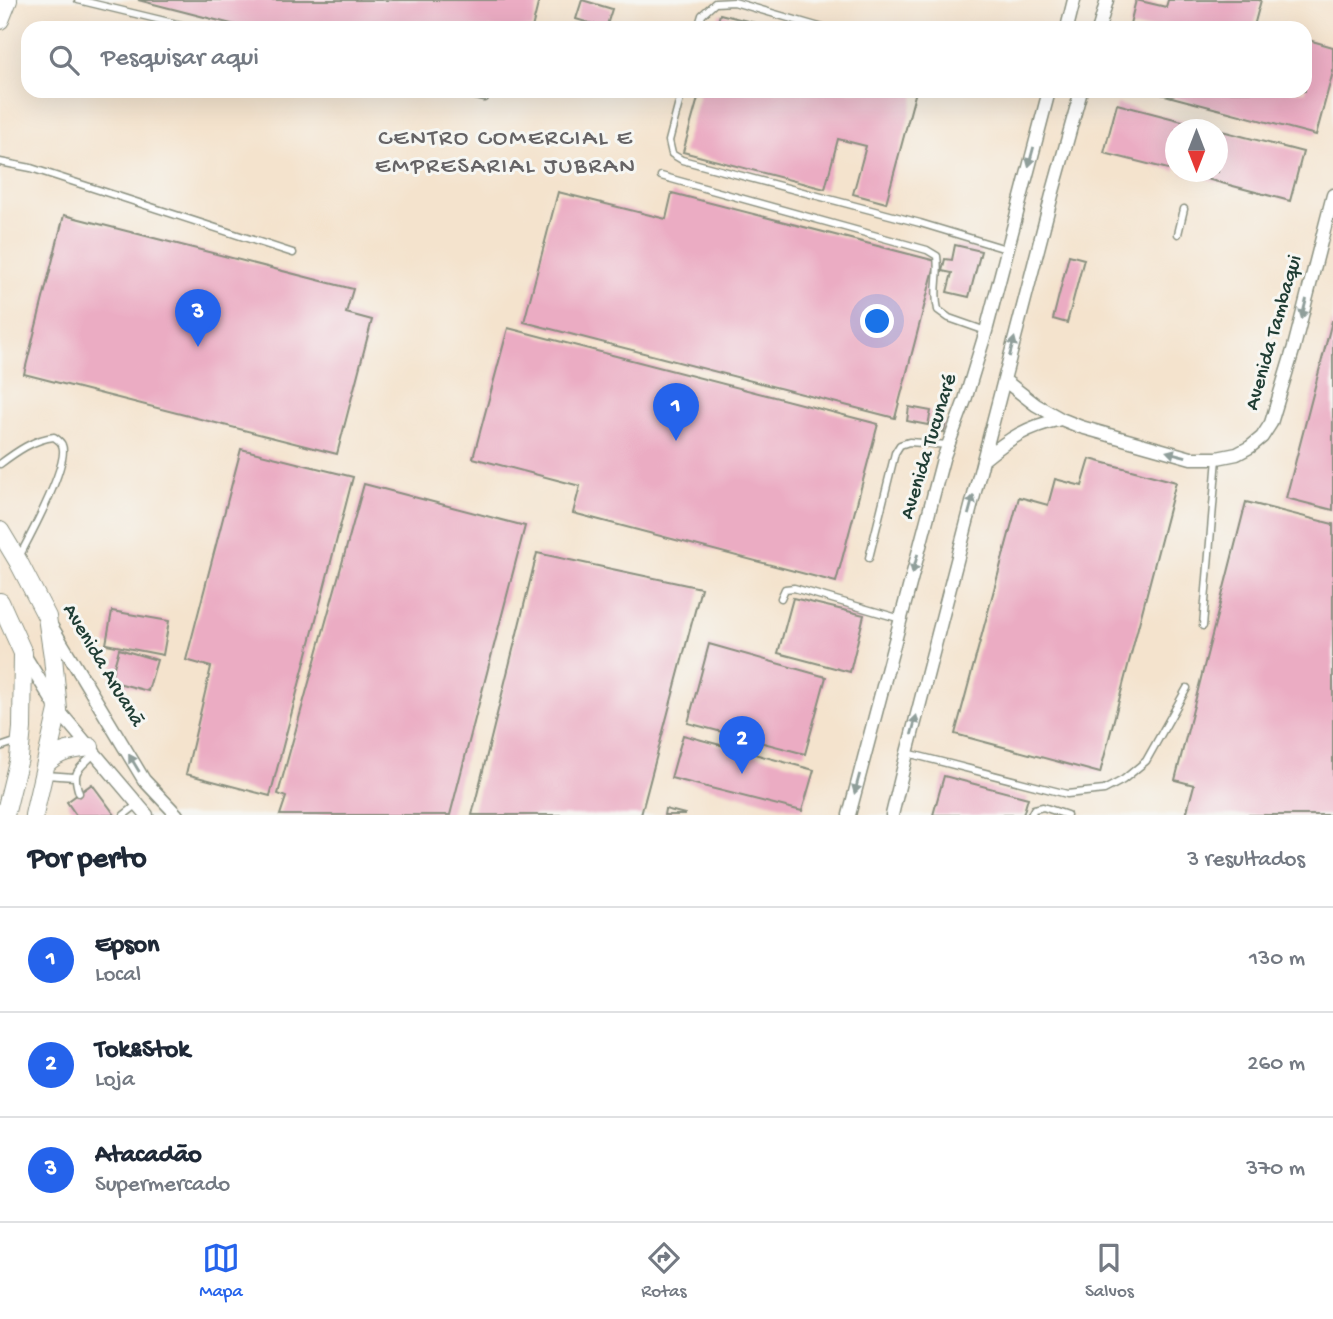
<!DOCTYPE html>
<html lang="pt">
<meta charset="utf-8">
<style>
body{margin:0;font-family:"Gochi Hand",sans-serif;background:#f2f2f3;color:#1f2937}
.compass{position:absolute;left:1165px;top:119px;width:63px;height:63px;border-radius:50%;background:#fff;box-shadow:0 7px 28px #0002;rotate:180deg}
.you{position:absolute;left:878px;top:322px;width:24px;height:24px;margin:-18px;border:5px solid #fff;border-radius:50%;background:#1a73e8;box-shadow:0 0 0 10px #1a73e833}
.badge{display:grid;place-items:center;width:46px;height:46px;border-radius:50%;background:#2563eb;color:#fff;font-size:23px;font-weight:700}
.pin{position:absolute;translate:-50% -58px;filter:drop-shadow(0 2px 4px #0008)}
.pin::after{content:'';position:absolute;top:37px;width:24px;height:21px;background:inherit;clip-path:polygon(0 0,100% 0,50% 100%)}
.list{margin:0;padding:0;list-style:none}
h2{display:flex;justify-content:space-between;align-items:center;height:91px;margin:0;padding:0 28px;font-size:30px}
h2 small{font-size:23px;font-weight:400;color:#747a83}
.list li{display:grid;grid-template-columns:46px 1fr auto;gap:21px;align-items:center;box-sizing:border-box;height:105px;padding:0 28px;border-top:2px solid #e0e1e3}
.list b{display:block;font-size:26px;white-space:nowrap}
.list p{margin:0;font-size:23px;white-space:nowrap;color:#747a83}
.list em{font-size:23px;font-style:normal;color:#747a83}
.icon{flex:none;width:38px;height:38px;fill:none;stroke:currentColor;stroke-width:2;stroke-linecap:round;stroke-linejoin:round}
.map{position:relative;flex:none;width:1333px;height:815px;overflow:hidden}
.search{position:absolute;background:#fff;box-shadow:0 7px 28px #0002;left:21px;right:21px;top:21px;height:77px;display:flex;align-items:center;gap:18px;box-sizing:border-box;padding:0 24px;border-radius:21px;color:#747a83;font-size:26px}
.sheet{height:406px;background:#fff}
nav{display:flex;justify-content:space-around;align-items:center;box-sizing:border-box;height:98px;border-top:2px solid #e0e1e3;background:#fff;font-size:19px;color:#747a83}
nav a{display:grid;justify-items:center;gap:4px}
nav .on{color:#2563eb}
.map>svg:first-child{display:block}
.building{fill:#ebacc3}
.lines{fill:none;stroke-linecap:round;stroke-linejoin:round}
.lane-casing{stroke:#8a9080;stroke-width:9}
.street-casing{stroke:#8a9080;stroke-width:15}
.secondary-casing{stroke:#8a9080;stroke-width:20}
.lane{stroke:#fff;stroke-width:6}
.street{stroke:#fff;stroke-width:12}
.secondary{stroke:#fff;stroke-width:18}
.oneway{fill:#8f9e9a}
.labels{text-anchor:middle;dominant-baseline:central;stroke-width:6;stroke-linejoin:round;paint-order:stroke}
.street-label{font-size:21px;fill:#1f3d34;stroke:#f6f6f2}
.quarter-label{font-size:24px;letter-spacing:2px;fill:#666466;stroke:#f6f6f2}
</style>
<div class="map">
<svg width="1333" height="815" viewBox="0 0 1333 815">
<rect width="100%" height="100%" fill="#f6f6f2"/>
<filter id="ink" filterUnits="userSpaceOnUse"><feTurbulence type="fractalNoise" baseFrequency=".0143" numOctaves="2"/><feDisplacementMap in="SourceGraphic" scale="14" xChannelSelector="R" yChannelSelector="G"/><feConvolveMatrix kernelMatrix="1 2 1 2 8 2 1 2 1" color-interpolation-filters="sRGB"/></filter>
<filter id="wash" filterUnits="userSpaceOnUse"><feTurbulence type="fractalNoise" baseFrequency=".00686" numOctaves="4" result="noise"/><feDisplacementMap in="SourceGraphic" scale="28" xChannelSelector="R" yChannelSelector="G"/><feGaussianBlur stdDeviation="1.57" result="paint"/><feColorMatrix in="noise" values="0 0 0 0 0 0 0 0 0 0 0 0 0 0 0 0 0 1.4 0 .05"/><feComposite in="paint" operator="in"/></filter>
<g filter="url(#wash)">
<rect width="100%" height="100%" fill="#f4e3cd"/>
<g id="blocks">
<path class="building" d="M138,0H539L532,28H247Z
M582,0L612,9L606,28L576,19Z
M1136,0L1166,7L1168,0H1261L1254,26L1260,28H1129Z
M720,14L771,27V28H716Z
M1305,39L1333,47V72L1316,135L1153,92L1305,91Z
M700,91H916L886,203L853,194L866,146L838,139L825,189L683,152Z
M1117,104L1213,129L1212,130H1176V171L1104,153Z
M1218,130L1303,152L1290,201L1180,172H1218Z
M558,192L666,219L672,193L936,261L895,418L524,322Z
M64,215L353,289L346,313L372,320L337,454L24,374Z
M955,245L981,251L969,297L947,292L952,273L942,271L945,259L952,260Z
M1069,255L1084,259L1067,323L1053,319Z
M1332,321H1333V510L1286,498Z
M508,328L878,424L836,582L573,513L580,486L473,458Z
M909,407L931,411L928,425L907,421Z
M934,420L946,423L944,432L932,430Z
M241,449L353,477L270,796L186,774L211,667L186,660Z
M1090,459L1176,482L1100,773L955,734L1019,497L1048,505L1055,479L1082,486Z
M364,484L525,526L450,815H280L286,797L278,794Z
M1246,502L1333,524V815H1186L1194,785L1175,780Z
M537,553L701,588L641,815H472Z
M793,598L864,615L850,672L778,653Z
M112,611L169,621L163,655L106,644Z
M709,644L826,677L805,754L688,723Z
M119,649L157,660L148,691L110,681Z
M683,735L814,770L802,811L671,778Z
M944,776L1028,798L1023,815H933Z
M92,784L115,815H76L67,802Z
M665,809L685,814V815H664Z"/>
</g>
</g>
<g filter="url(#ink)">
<use href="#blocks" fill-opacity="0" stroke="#8a9080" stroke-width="2"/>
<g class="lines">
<defs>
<path id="lane" d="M78,0L194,28
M698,28L702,15L715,3L734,2L823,28
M455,91L485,98
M682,91L669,141L672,154L682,160L920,223L1006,249
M0,162L31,168L293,253
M661,176L927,250L937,256C940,277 933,290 938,310L949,318L986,331
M1178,234L1184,209
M0,464C16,452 34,439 54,437C57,439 61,442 62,445C70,463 28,540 18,559
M869,558L895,453L900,445L909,442L948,445
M781,598L785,589L794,588L901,619
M1203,626L1217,458
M0,747L18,741
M907,753L1067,794L1104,790L1123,780L1146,761L1187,688
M46,775L74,777
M79,793C71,769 79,770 95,753
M124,815L138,804
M1031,815L1034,809L1043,807L1067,815"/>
<path id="street" d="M1067,28L1074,0
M1099,28L1107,0
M1004,380L1036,405L1061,419L1081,427L1191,458H1217L1237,454L1250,447L1262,437L1271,423L1294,347L1333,195
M983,460C1010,438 1026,427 1061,419
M52,627L144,780L177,815
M23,653L58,710L147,815
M849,815L943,459L965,400L986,331L1049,91
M892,815L907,753L1052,195L1081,91"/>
<path id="secondary" d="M0,20L8,0
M0,531L18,561L47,617L53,657L58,710L34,815
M0,602L23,653L22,728L19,758L5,815
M46,764C58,751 73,749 90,747"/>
</defs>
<use href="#lane" class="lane-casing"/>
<use href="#street" class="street-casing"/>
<use href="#secondary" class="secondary-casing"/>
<use href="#lane" class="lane"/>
<use href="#street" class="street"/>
<use href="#secondary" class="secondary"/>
</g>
<defs><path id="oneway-solid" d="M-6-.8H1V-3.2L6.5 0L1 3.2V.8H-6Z" transform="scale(1.75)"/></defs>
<g class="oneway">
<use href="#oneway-solid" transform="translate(1031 157) rotate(105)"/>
<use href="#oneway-solid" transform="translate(1304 309) rotate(104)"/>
<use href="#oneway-solid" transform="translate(1012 347) rotate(-75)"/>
<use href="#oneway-solid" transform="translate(1176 454) rotate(-165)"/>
<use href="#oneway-solid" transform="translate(971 505) rotate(-75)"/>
<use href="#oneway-solid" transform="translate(915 564) rotate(105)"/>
<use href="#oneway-solid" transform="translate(914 725) rotate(-75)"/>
<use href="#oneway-solid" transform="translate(134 763) rotate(-121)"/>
<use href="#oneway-solid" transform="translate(857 784) rotate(105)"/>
</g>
</g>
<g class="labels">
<g class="street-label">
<text transform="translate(1275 333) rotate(-74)">Avenida Tambaqui</text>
<text transform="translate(930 447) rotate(-73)">Avenida Tucunaré</text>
<text transform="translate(102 666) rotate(59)">Avenida Aruanã</text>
</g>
<g class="quarter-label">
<text x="506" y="139">CENTRO COMERCIAL E<tspan x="506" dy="28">EMPRESARIAL JUBRAN</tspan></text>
</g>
</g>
</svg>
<svg class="compass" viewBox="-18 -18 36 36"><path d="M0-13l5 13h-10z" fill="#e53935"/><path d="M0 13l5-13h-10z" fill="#747a83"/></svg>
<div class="you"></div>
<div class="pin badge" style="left:676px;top:441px">1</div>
<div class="pin badge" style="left:742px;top:774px">2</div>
<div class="pin badge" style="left:198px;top:347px">3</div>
<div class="search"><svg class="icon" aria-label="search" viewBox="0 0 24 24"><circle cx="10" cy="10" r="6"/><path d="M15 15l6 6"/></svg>Pesquisar aqui</div>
</div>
<section class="sheet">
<h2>Por perto<small>3 resultados</small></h2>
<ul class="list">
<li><span class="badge">1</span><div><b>Epson</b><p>Local</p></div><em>130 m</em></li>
<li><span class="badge">2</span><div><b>Tok&amp;Stok</b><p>Loja</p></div><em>260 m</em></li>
<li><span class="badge">3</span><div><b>Atacadão</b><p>Supermercado</p></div><em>370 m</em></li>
</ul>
</section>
<nav>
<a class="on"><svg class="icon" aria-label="map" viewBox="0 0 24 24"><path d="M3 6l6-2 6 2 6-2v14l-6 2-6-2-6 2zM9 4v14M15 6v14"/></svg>Mapa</a>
<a><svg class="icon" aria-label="directions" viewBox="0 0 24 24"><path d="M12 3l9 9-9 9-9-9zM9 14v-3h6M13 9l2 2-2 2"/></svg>Rotas</a>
<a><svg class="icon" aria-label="saved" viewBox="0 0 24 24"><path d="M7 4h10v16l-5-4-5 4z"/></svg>Salvos</a>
</nav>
